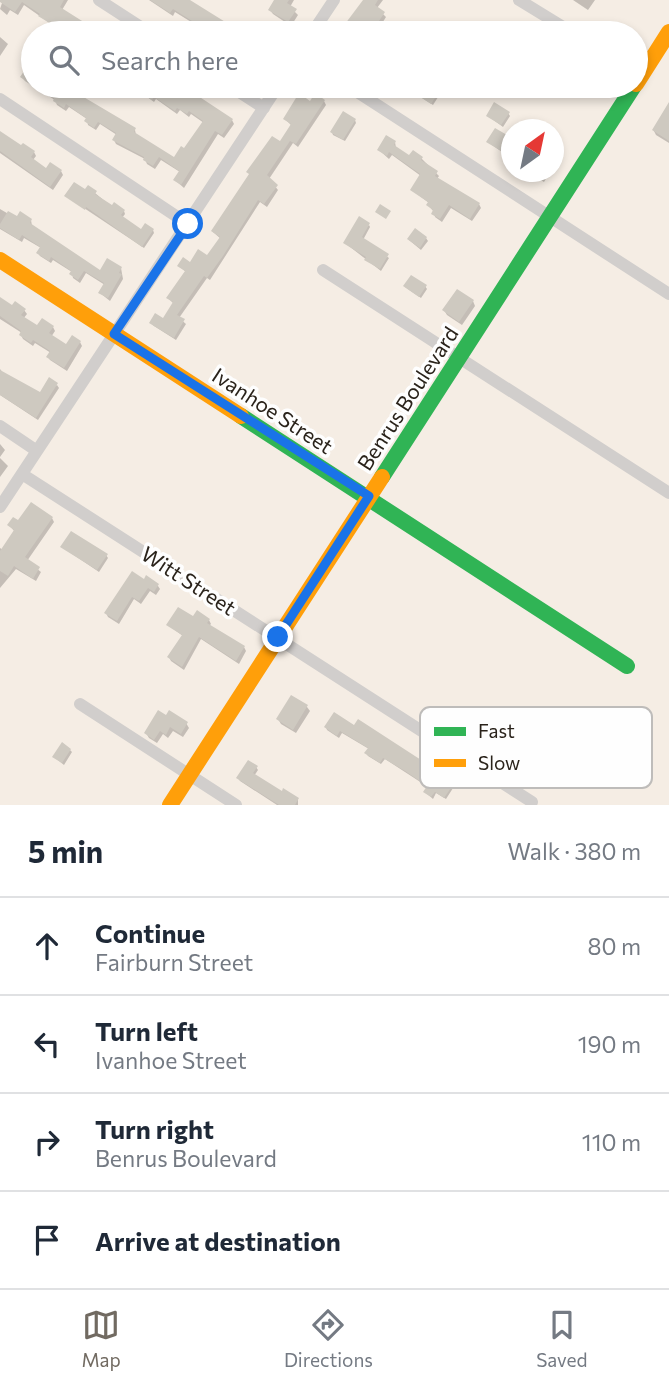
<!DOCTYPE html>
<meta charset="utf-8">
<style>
body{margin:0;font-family:Commissioner,sans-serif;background:#f6f6f7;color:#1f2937}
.compass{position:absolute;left:501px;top:119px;width:63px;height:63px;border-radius:50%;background:#fff;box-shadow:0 4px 10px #0003;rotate:33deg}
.stop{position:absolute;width:21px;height:21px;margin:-16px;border:5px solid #1a73e8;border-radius:50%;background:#fff}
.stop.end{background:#1a73e8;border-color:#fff;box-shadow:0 2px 7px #0008}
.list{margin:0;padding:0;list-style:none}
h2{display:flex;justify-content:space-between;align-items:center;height:91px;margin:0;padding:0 28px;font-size:30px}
h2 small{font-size:23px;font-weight:400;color:#747a83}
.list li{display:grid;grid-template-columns:46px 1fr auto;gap:21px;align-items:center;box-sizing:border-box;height:98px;padding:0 28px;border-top:2px solid #e0e1e3}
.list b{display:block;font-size:26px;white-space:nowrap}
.list p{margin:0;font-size:23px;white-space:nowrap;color:#747a83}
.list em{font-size:23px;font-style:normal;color:#747a83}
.icon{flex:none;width:38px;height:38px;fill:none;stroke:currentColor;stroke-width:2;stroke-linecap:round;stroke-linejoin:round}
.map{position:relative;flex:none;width:669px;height:805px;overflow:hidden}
.search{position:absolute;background:#fff;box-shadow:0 4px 10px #0003;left:21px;right:21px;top:21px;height:77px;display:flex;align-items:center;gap:18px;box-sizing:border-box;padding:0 24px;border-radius:38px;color:#747a83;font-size:26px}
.sheet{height:483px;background:#fff}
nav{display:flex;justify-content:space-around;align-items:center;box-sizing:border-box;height:98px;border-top:2px solid #e0e1e3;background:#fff;font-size:19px;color:#747a83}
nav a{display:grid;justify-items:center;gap:4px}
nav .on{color:#716a61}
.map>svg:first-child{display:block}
.shadow{fill:#0003}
.building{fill:#cec9c0}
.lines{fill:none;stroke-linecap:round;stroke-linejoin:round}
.street{stroke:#d1cecc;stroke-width:12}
.fast{stroke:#30b455;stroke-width:16}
.slow{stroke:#ff9f0a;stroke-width:16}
.route{stroke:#1a73e8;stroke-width:9}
.labels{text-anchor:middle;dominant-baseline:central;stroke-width:7;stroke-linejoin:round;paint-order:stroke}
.street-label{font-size:21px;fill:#2a231b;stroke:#fefefe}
.key{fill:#fefefe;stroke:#bebcba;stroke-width:2}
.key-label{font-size:19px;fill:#2a231b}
</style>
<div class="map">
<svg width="669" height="805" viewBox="0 0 669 805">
<rect width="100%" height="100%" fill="#f5ede4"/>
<path class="shadow" d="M3,0H68L62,10L98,33H73L66,29L64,33L24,5L18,15L10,10L7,15L0,9Z
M149,0H188L240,33H209L175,12L173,16Z
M276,0H294L290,7L298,15L291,26L273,14L270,10Z
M365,0H383L377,8L386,17L376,33H348L344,29Z
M573,0H595L588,10Z
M0,37L8,44L0,56Z
M32,63L33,86H62L135,130L136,135L175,160L185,151L204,123L191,114L189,117L180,110L177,114L156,99L154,102L132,86H189L186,90L232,120L234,124L224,138L218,134L184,188L175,180L180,172L161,160L155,169L147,164L145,159L116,144L114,140L117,135L100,124L96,130L88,125L87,119L69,107L66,111L57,105L55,100L25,81L22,77Z
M404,86H435L442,91L433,105Z
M575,86H587L583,91Z
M324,101L326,105L298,147L293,143L269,179L278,190L267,207L260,202L210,280L207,278L179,318L186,324L176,340L154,326L151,323L164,320L174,304L168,298L186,272L179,266L208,258L221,239L213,232L292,126L285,119L311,103Z
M669,110V143L656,135L654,131Z
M508,113L510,116L503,127L488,116Z
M355,120L356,123L345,141L333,135L332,132Z
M0,132L22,148L34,152L36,156L33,160L47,170L61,171L63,175L53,190L0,153Z
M512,140L509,157L488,142Z
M395,142L396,148L410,158H421L439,176L437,179L479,204L481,208L472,221L451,208L442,222L435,217L434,212L428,205L429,203L412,190L421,176L392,155L389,159L379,150Z
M528,172H550L544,182Z
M85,192L95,193L112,207L124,211L125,214L122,218L141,231L153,230L154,233L144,248L66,196Z
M0,209L17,219L31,220L32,226L100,272L121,268L123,279L110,301L100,293L105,285L86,273L80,283L73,278L72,272L53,260L51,263L40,256L38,253L41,248L24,238L22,242L0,229Z
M369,225L370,227L363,240L389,258L381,271L345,243Z
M426,238L428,241L421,250L409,240Z
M425,286L427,289L421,298L405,287Z
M0,299L13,308L24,310L27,314L23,319L38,328L53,327L55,331L51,337L66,346L80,342L82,346L67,371L50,360L48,357L51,353L35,343L33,346L23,339L21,335L22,333L0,319Z
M473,301L475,306L462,325L447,315L444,310Z
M0,369L3,373L40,395L57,385L59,388L38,420L0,395Z
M0,444L5,450L0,457Z
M0,458L8,466L0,477Z
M52,518L54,522L27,561L41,572L36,581L16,569L0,588V548L3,550L15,532L9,525Z
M62,547L106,555L108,558L99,572Z
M144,581L158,586L160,589L156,595L150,591L141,604L134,599L119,624L108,617L106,613Z
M194,619L209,620L211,624L209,626L244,647L246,651L239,664L201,639L184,670L171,661L169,657L183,636L168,625Z
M292,697L307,707L310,711L296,733L281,724L278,719Z
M159,713L186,723L189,728L183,737L173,731L168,738L163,734L157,743L149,738L146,733Z
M334,714L453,783L455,785L446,799L436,793L433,799L425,792L428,787L385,759L381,764L368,756L366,753L369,749L342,733L339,738L327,730L326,727Z
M70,750L72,752L64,765L54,757Z
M256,767L258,770L254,776L282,793L298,799V805H277L240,781L238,778Z"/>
<path class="building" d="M0,0H64L60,7L101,33H74L64,26L61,30L38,16L40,14L22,2L15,12L0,2Z
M150,0H190L243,33H211L173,9L170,13Z
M274,0H289L287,3L297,9L288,22L268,10Z
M363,0H378L375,5L385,12L373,30L371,28L368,33H350L342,28Z
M441,23L457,33H435Z
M33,58V86L20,77Z
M35,86H65L136,128L134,132L174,157L181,146L184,148L203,121L189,111L187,114L177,108L175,111L154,97L152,100L130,86H183L233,119L222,135L215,131L181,185L173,180L179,171L159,157L153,166L143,160L144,157L112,140L116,133L98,122L94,128L84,121L86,118L66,104L64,108L53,101L54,98Z
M418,86H443L431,104L414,93Z
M299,93L310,101L315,93L325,100L296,144L290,141L267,175L278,185L264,204L258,200L223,256L207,278L204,276L177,315L185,319L174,338L149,323L155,313L163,318L173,302L166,298L185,271L177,266L183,257L190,262L198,249L207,255L220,237L211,231L249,174L246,172L272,136L280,141L291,124L283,119Z
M494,102L510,112L501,125L486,116Z
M669,102V141L652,130Z
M343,111L356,119L343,140L330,132Z
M495,128L512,138V149L508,155L486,142Z
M0,131L21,145L23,143L35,151L31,157L46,168L50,162L62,170L50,187L0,151Z
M386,135L396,141L394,145L409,155L413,150L423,157L421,160L438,171L435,176L480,203L470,219L449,205L440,219L431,214L433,210L426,205L428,202L410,190L420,174L389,152L387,156L377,150Z
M74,182L85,189L88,185L97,191L95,194L112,205L114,202L125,210L121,215L141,229L145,223L154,229L142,247L86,207L85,210L64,196Z
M380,204L391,211L386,219L375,212Z
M8,211L17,216L20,211L32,219L30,223L100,270L107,258L122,267L119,273L122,274L108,298L98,293L104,283L84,271L78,280L69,274L71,271L51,257L49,261L36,253L40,247L22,235L19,240L0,228V224Z
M359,216L370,223L362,237L389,254L380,269L364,260L366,257L343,243Z
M415,228L427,237L420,248L407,239Z
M411,275L427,285L419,297L403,286Z
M457,289L474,300L459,322L442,310Z
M0,297L12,305L15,301L26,309L21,315L37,325L42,318L54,326L49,333L66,344L72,335L81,341L64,368L46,357L50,351L33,340L31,343L19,335L21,331L0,316Z
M0,370L40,392L49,377L58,383L36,418L0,395Z
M31,502L53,517L25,557L40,567L33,579L14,566L8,576L0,571V551L14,530L7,525L13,517L18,520Z
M71,531L108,554L97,570L60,547Z
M132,571L144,579L146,575L159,584L154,592L148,588L139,601L132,597L117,621L104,613Z
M178,607L193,616L197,610L210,619L207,623L245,646L236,661L199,637L182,667L167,657L182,635L166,625Z
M291,695L308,705L293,730L276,719Z
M158,710L166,715L169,710L188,722L181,734L170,727L166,735L160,731L154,740L144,733Z
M334,712L354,725L358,719L455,782L444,798L435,792L431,797L423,792L427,786L405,771L383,758L380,763L364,753L368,748L340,731L337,736L324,727Z
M62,742L71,749L62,763L52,757Z
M248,760L258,766L253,773L282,791L283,788L299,798L295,805H279L236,778Z"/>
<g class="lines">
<path class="street" d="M99,0L150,33
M519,0L573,33
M312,33L334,0
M230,86L264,108
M348,86L669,294
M0,99L188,224
M323,270L669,493
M0,426L37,451
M22,474L532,802
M0,507L278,86
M80,704L236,805"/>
<path class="fast" d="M241,416L627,666
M382,477L634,86"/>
<path class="slow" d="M636,84L669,32
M0,260L241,416
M170,805L382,477"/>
</g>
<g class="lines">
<path class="route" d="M188,224L114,334L369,496L278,637"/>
</g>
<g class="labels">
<g class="street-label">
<text transform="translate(407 398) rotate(-57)">Benrus Boulevard</text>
<text transform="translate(273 410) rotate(33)">Ivanhoe Street</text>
<text transform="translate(189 580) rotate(33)">Witt Street</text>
</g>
</g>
<rect x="420" y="707" width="232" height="81" rx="10" class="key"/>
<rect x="434" y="727" width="32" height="9" fill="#30b455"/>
<rect x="434" y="759" width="32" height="8" fill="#ff9f0a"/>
<g class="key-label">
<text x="478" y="738">Fast</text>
<text x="478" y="770">Slow</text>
</g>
</svg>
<svg class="compass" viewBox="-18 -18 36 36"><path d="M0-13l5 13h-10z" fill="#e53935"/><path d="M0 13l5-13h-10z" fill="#747a83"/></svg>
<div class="stop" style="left:188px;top:224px"></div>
<div class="stop end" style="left:278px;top:637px"></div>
<div class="search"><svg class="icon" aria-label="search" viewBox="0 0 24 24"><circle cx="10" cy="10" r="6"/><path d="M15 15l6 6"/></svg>Search here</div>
</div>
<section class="sheet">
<h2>5 min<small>Walk · 380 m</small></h2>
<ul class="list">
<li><svg class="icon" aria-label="ahead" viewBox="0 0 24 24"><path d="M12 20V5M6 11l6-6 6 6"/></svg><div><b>Continue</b><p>Fairburn Street</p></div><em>80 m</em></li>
<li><svg class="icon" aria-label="left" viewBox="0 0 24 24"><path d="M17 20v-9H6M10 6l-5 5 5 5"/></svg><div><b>Turn left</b><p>Ivanhoe Street</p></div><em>190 m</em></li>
<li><svg class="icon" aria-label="right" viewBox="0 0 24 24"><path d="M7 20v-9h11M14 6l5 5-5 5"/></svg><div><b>Turn right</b><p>Benrus Boulevard</p></div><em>110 m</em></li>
<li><svg class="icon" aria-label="arrive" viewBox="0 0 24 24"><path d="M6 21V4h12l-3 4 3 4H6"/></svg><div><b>Arrive at destination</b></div></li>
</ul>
</section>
<nav>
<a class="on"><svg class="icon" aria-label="map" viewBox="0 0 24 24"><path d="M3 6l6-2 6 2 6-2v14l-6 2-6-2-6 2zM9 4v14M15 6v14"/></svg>Map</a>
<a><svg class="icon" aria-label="directions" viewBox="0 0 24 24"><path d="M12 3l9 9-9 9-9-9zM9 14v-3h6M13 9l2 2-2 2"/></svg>Directions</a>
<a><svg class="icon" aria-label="saved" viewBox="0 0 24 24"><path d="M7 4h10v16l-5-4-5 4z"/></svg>Saved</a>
</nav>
